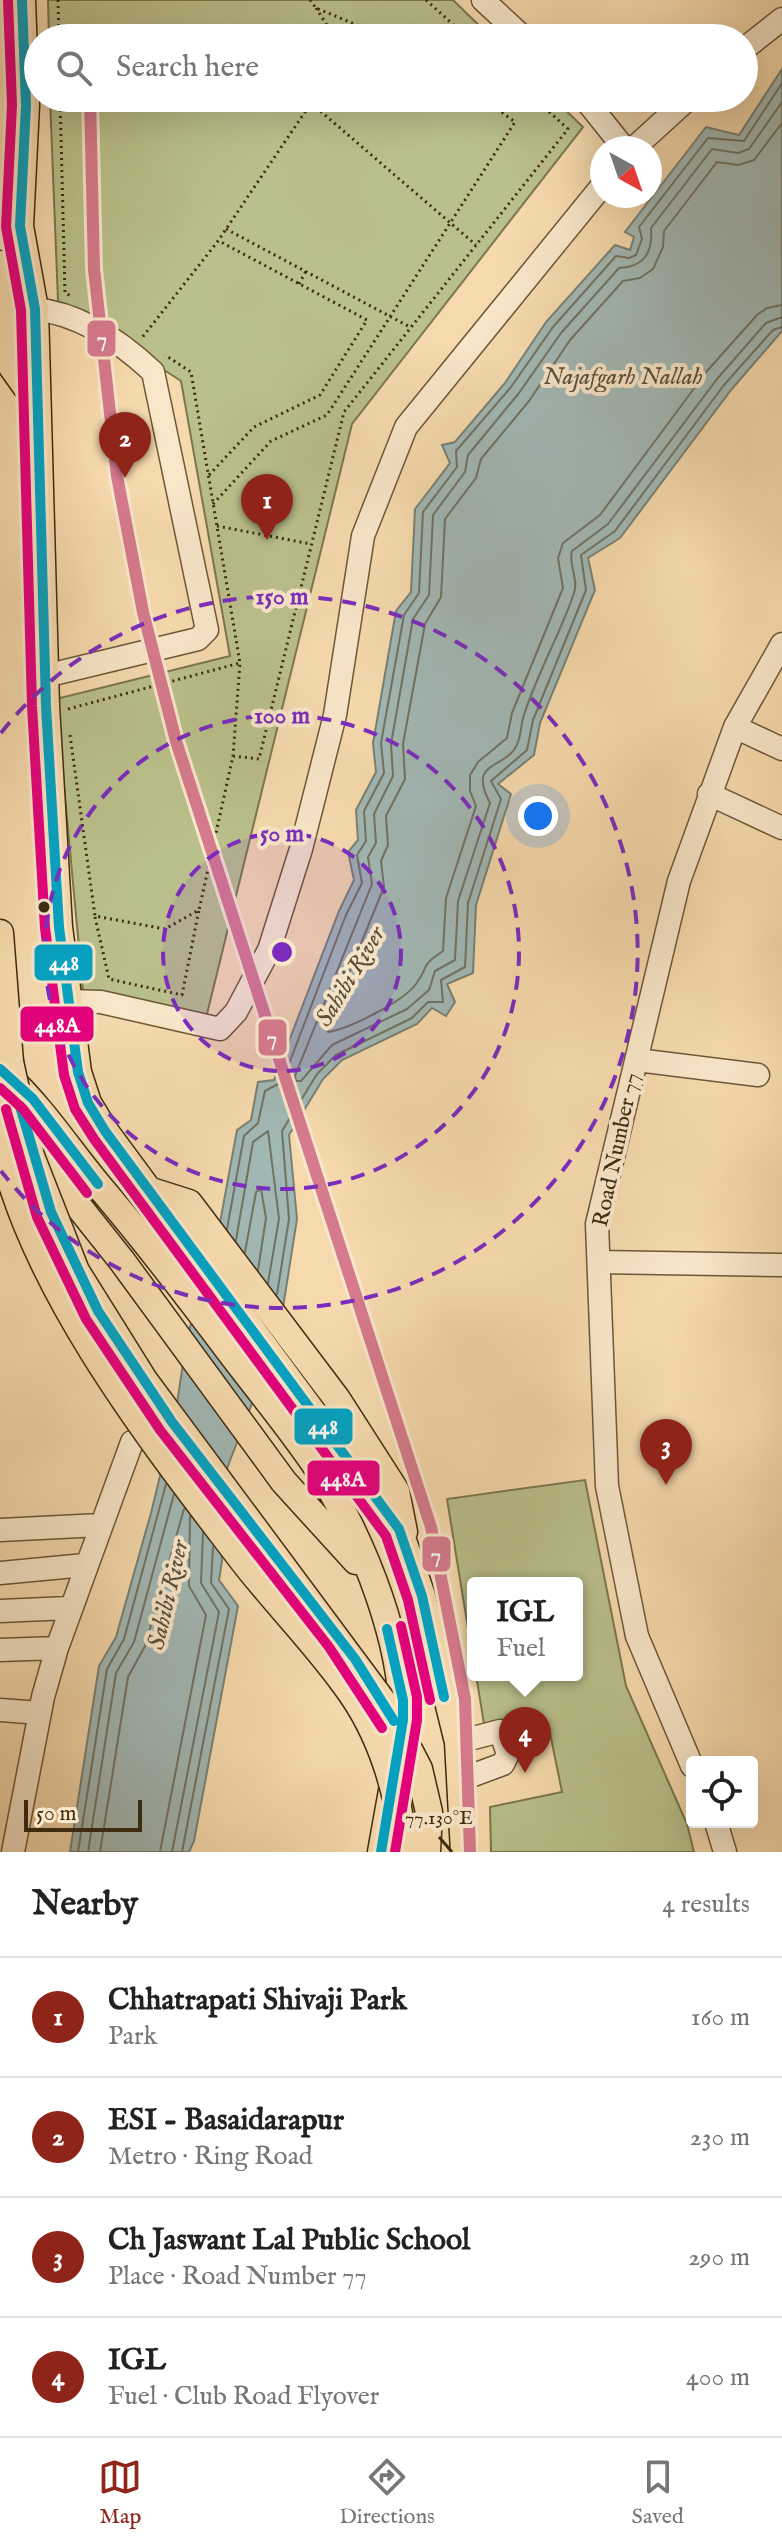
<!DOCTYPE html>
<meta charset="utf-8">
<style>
body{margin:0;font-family:"IM FELL English",serif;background:#f2f2f2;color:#222}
.controls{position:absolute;right:24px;bottom:24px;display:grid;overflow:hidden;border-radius:8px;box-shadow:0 8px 32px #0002}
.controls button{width:72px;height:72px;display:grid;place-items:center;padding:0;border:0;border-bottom:2px solid #e0e0e0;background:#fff;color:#222;font:40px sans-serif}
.compass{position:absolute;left:590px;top:136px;width:72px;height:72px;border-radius:50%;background:#fff;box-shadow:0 8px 32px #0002;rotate:140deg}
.scale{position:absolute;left:24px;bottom:20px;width:118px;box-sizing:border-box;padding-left:8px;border:4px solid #3e2b10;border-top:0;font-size:22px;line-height:28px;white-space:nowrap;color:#3e2b10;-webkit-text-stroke:6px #f9e7ca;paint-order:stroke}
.you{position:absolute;left:538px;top:816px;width:28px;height:28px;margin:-20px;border:6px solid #fff;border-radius:50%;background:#1a73e8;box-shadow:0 0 0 12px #1a73e833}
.badge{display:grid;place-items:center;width:52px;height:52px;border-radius:50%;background:#8f2418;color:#fff;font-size:26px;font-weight:700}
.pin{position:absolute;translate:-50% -66px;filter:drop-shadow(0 2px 4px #0008)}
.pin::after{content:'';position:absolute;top:42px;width:28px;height:24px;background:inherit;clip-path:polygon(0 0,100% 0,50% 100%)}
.popup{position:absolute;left:467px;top:1577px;width:116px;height:104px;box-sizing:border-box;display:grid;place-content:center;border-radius:8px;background:#fff;filter:drop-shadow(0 2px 6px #0005);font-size:26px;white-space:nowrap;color:#767676}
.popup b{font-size:30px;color:#222}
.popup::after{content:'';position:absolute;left:50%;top:100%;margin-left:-16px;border:16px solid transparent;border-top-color:#fff}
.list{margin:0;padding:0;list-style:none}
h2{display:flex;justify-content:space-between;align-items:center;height:104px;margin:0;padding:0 32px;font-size:34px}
h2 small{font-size:26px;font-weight:400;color:#767676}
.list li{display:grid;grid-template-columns:52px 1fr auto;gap:24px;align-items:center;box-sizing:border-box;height:120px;padding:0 32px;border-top:2px solid #e0e0e0}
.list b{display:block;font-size:30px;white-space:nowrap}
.list p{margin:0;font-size:26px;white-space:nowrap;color:#767676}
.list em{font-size:26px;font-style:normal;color:#767676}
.icon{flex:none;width:44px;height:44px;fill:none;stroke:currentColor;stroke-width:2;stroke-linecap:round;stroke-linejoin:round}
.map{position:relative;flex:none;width:782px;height:1852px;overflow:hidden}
.search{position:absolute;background:#fff;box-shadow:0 8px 32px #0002;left:24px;right:24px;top:24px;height:88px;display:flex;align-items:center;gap:20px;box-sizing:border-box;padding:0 28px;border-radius:44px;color:#767676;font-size:30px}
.sheet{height:584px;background:#fff}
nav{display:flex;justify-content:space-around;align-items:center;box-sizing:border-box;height:112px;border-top:2px solid #e0e0e0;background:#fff;font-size:22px;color:#767676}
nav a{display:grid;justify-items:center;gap:4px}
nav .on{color:#8f2418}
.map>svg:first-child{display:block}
.green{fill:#bac08b;stroke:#7c764e;stroke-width:2}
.water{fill:#a1b8b5;stroke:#798073;stroke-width:2}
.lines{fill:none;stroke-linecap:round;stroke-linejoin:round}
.shore{stroke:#707262;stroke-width:2}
.minor-casing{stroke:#6c5737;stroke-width:25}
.major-casing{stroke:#3e2b10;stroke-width:29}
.path{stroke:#3e2b10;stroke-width:3;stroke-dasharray:2 4;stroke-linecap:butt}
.minor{stroke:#f9e7ca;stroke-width:22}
.major{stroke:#f6daad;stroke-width:26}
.major-bridge-casing{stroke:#3e2b10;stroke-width:29;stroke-linecap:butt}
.major-bridge{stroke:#f6daad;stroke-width:26}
.bus-1-casing{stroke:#f9e7ca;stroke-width:16}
.bus-2-casing{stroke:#f9e7ca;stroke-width:16}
.bus-1{stroke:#03a3c4;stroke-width:10}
.bus-2{stroke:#e5007d;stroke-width:10}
.metro-1-casing{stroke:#f9e7ca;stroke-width:18}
.metro-1{stroke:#d67a8d;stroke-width:12}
.ticks{fill:none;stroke:#3e2b10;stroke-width:3}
.ring{fill:none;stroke:#7b2cbf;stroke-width:4;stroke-dasharray:14 10}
.bus-dot{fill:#3e2b10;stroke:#f9e7ca;stroke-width:3}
.labels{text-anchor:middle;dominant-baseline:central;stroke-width:8;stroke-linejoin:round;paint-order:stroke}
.street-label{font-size:22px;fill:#3e2b10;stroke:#f9e7ca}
.water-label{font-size:24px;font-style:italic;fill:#574e39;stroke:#f9e7ca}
.ticks-label{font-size:20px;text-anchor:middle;fill:#3e2b10;stroke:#f9e7ca;stroke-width:8;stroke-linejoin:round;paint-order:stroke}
.centre{fill:#7b2cbf;stroke:#f9e7ca;stroke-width:4}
.ring-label{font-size:24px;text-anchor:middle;font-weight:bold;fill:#7b2cbf;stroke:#f9e7ca;stroke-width:8;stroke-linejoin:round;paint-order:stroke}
.line-badge{stroke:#f9e7ca;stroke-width:3}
.badge-label{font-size:22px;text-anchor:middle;font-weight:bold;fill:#fff}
</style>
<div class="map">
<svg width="782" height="1852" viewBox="0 0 782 1852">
<rect width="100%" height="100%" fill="#f6daad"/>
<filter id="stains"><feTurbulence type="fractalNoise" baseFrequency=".0025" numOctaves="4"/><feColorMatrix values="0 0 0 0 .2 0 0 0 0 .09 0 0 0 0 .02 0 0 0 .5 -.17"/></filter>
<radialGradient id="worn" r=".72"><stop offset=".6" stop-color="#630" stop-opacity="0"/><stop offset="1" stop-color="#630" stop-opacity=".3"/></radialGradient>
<path class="green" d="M48,0H453L492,38H49Z
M50,98H553L583,127L352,424L206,1018L83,991L56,699L230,656L181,381L58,301Z
M585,1480L626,1686L687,1824L694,1852H491L490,1807L562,1792L549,1728L487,1742L476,1675H577V1583H473V1659L447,1499Z"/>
<path class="water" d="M782,69V331L731,390L620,538L588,558L595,590L540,723L534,755L498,784L511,794L476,905L473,973L447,984L455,1002L446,1016L432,1008L417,1024L342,1060L323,1079L289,1135L297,1219L279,1333L226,1471L220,1508L222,1561L219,1580L238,1606L194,1841L189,1852H70L99,1666L116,1637L151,1513L176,1410L187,1337L217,1239L237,1130L251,1120L258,1082L274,1080L339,911L354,880L348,852L358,840L356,810L376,772L373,743L396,611L411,592L415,509L450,463L442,445L455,442L505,383L546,322L615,245L630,250L634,237L625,232L706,127L739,135Z"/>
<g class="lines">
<path class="shore" d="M782,102L749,149L738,153L712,149L651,228C653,253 644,267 619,268L561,333L519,393L468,455L465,472L433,515L429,595L413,619L391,744L393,776L374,814L376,843L368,857L372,884L295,1076L296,1081H301L332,1045L407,1009L429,990L435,971L455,960L458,901L490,803C466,758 508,771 518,742C521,734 521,726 523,718C536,675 560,635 574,593C579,579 568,565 572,551L608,524L717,379L766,323L782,317
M782,123L754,160L738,165L717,162L664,231L663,247L653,269L640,278L623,281L570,340L529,401L481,459L476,478L445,519L441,597L425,624L403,744L405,779L386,816L388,845L381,861L384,887L327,1027L328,1032C349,1029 404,1001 416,984C430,965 419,967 443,951L446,898L476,806L470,791V775L478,762L507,738L512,713L563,588L558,558L563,543L600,515L707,371L757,315L767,308L782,305
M227,1229L244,1136L258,1123L265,1091L282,1082L346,915L362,883L357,855L366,841L364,811L384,773L381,743L404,615L419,593L423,512L457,467L456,451L511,387L553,327L616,256L629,258L636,255L642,239L639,227L708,138L744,141L782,83
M236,1240L253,1142L268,1131L279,1219L268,1283
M245,1252L256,1192L261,1189L266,1218L258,1270
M277,1294L289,1219L282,1131L317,1074L336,1055L412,1018L428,1002H443L441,980L465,967L468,903L501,799L491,781L527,750L533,720L586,590L581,555L615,531L724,385L773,330L782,327
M78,1852L107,1669L124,1639L166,1484
M88,1852L116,1673L134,1642L174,1494
M100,1852L128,1677L145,1646L184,1509
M160,1852L206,1615L189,1586L190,1516
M172,1852L219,1612L201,1583L203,1533
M182,1852L229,1609L211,1583L213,1547"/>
<defs>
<path id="minor" d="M483,0L524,38
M744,49L782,19
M584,98L624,148
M634,148L689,98
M35,309C81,314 120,341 153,372L207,630L198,639L45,676
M735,727L782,749
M709,794L782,828
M68,1001L101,1002L220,1029L236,1012L269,950L301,849L335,715L363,536L406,427L602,186
M637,1060L758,1075
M599,1262L782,1265
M0,1530L100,1525
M0,1573L85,1565
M0,1611L69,1608
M0,1650L57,1648
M0,1710L40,1713
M458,1742L500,1731L508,1754L503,1764L460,1780
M692,1766L637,1636L607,1486L597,1224L679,881L735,727L782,644
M716,1822L725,1852
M13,1852L43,1697L57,1648L132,1442"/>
<path id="major" d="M22,0L26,105L20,226L35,309L46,706L59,927L78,1072L88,1103L105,1131L399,1529L422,1596L458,1742L464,1852
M0,264L6,276L12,367L37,402
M0,933L10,1062
M6,1075C42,1108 68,1149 99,1186C145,1240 188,1296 230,1352C258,1389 288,1425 314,1463C361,1532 413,1659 400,1742
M40,1122L60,1183L122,1261L284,1482L356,1561
M148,1190L189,1203L337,1399L396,1491L404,1532
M381,1852L393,1785"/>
</defs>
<use href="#minor" class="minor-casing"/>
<use href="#major" class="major-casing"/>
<path class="path" d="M58,0L59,38
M310,0L316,8L388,38
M426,0L468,38
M316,8L335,38
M60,98L65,293L71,296
M313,98L311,103L476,245
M45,104L311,103L218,241L141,339
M226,229L410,327
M299,284L306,271
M209,475L254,427L320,395L367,320L219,241
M213,504L271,441L327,415L515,122L485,100L446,98
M217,526L311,544
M68,709L240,663L191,372L165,355
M70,735L95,916L165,929L199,910L233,756L240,663
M233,756L259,759L344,412L568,129L534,98
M95,917L109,979L182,995L199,910"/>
<use href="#minor" class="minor"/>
<use href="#major" class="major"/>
<defs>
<path id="major-bridge" d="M10,1062L31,1156L76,1271L144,1380L387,1707L419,1769L429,1812L427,1852
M0,1140C31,1287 149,1438 240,1557C275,1603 318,1645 351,1693C383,1739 399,1797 405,1852"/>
</defs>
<use href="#major-bridge" class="major-bridge-casing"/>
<use href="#major-bridge" class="major-bridge"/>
<defs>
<path id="bus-1" d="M22,0L26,105L20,226L35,309L46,706L59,927L78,1072L88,1103L105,1131L399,1529L422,1596L444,1697
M0,1069L33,1099L98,1184
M20,1106L51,1212L98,1311L172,1422L355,1659L394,1721
M381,1852L403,1720V1700L387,1629"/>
<path id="bus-2" d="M8,1L12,105L6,227L21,310L32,706L45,928L64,1075L75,1109L94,1139L386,1536L408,1600L430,1700
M0,1088L23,1109L87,1193
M6,1109L37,1217L86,1319L160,1430L329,1647L382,1728
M395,1852L417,1720V1697L401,1626"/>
</defs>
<use href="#bus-1" class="bus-1-casing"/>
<use href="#bus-2" class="bus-2-casing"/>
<use href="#bus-1" class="bus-1"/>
<use href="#bus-2" class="bus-2"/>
<defs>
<path id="metro-1" d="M90,98L94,269L117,476L143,612L176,741L431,1527L465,1699L470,1852"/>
</defs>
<use href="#metro-1" class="metro-1-casing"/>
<use href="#metro-1" class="metro-1"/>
</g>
<path class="ticks" d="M439,1837L452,1852"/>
<circle cx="282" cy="952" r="119" fill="#7b2cbf" fill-opacity=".12"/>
<g class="ring">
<circle cx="282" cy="952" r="119"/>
<circle cx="282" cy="952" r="237"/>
<path d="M1 733A356 356 0 1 1 1 1171"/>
</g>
<circle class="bus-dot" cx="44" cy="907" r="7"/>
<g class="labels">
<g class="street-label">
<text transform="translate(617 1150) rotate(-78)">Road Number 77</text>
</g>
<g class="water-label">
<text x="623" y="377">Najafgarh Nallah</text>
<text transform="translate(351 977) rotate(-59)">Sahibi River</text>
<text transform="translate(169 1595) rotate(-77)">Sahibi River</text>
</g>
</g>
<g class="ticks-label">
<text x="439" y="1824">77.130°E</text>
</g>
<circle cx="282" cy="952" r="12" class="centre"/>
<g class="ring-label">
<text x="282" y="604">150 m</text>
<text x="282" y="723">100 m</text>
<text x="282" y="841">50 m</text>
</g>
<g class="line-badge">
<rect x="86" y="319" width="31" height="39" rx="8" fill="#d67a8d"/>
<rect x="33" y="943" width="61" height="39" rx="8" fill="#03a3c4"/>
<rect x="19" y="1005" width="76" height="38" rx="8" fill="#e5007d"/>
<rect x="257" y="1018" width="31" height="39" rx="8" fill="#d67a8d"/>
<rect x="293" y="1407" width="61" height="39" rx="8" fill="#03a3c4"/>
<rect x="306" y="1459" width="75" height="38" rx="8" fill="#e5007d"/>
<rect x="421" y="1535" width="31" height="38" rx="8" fill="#d67a8d"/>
</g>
<g class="badge-label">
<text x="102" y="346">7</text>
<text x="64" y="970">448</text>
<text x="57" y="1032">448A</text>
<text x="272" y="1045">7</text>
<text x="323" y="1434">448</text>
<text x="343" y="1486">448A</text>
<text x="436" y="1562">7</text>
</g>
<rect width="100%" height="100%" filter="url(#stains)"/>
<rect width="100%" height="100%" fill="url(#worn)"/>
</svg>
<div class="controls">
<button><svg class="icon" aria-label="locate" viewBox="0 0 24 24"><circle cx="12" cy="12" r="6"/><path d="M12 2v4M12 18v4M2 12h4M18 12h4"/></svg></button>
</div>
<svg class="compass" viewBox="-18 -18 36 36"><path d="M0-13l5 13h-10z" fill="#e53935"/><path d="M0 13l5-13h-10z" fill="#767676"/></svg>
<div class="scale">50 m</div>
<div class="you"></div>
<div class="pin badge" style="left:267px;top:540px">1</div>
<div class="pin badge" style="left:125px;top:478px">2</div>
<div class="pin badge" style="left:666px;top:1485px">3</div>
<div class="pin badge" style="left:525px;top:1773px">4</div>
<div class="popup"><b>IGL</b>Fuel</div>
<div class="search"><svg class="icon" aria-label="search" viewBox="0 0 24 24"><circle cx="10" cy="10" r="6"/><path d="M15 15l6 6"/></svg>Search here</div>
</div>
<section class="sheet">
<h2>Nearby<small>4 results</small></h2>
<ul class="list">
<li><span class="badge">1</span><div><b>Chhatrapati Shivaji Park</b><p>Park</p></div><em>160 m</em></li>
<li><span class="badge">2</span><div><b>ESI - Basaidarapur</b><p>Metro · Ring Road</p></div><em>230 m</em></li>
<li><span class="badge">3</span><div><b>Ch Jaswant Lal Public School</b><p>Place · Road Number 77</p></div><em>290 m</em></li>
<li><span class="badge">4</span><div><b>IGL</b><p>Fuel · Club Road Flyover</p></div><em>400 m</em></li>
</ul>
</section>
<nav>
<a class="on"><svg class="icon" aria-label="map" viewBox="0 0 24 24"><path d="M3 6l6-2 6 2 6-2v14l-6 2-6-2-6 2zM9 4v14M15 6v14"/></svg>Map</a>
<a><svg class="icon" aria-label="directions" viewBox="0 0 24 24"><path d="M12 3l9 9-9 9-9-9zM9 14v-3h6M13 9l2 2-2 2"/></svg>Directions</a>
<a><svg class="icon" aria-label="saved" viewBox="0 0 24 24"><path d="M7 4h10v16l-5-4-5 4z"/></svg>Saved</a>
</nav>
